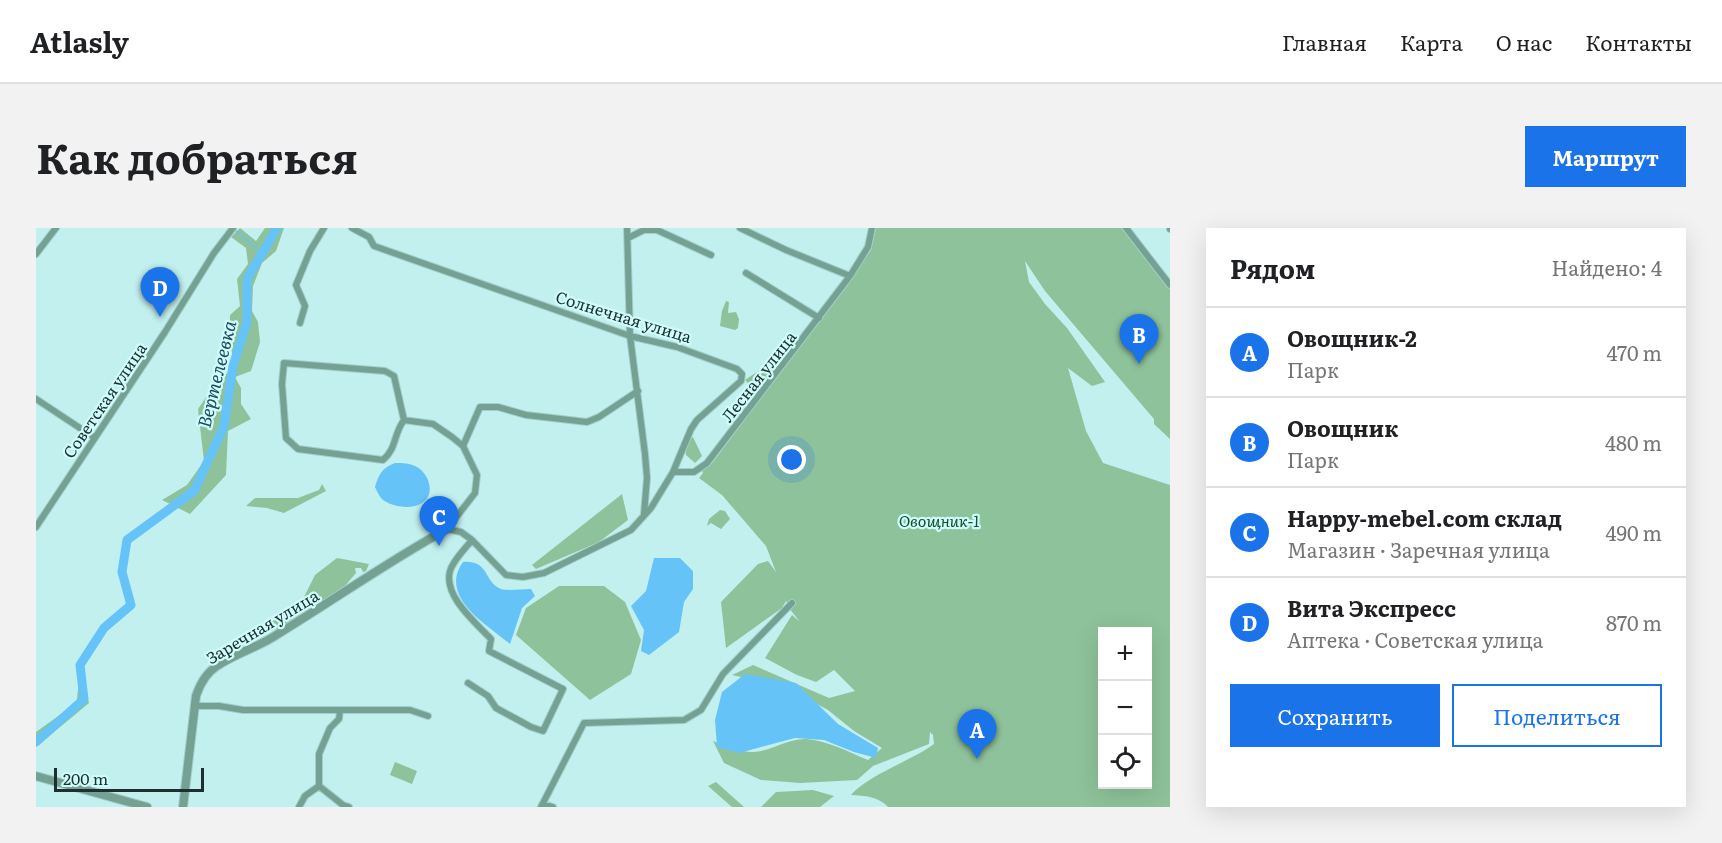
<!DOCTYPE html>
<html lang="ru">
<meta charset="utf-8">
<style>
body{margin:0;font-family:Literata,serif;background:#f2f2f2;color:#202124}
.controls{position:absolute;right:18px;bottom:18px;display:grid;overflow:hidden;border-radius:0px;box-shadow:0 6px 24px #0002}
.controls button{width:54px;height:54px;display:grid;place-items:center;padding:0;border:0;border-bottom:2px solid #e0e0e0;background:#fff;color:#202124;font:30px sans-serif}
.scale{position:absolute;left:18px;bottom:15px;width:150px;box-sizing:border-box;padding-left:6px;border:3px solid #1d2f2e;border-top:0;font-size:16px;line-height:21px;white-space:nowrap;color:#1d2f2e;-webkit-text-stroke:4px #cffdfc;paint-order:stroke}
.you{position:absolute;left:756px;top:232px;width:21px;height:21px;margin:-15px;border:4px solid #fff;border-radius:50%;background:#1a73e8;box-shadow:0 0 0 9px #1a73e833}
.badge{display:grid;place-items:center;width:39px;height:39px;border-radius:50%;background:#1a73e8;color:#fff;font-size:20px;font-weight:700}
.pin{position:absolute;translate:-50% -50px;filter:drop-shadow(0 2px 3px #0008)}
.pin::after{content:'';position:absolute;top:32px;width:21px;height:18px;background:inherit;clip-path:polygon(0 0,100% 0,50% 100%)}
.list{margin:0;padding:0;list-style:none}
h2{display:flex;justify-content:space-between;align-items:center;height:78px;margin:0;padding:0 24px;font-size:26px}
h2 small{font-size:20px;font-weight:400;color:#757577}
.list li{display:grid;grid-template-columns:39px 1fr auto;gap:18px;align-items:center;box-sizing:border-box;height:90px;padding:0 24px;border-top:2px solid #e0e0e0}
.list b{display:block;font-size:22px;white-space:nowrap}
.list p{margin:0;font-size:20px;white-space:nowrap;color:#757577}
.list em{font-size:20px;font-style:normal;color:#757577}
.actions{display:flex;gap:12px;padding:18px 24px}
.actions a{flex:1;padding:14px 0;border:2px solid #1a73e8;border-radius:0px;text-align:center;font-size:21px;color:#1a73e8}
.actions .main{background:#1a73e8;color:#fff}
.icon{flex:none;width:33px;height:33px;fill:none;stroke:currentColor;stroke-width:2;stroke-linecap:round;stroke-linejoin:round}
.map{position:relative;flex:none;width:1134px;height:579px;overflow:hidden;border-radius:0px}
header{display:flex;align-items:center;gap:36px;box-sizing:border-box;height:84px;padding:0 30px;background:#fff;border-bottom:2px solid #e0e0e0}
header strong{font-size:28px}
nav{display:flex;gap:33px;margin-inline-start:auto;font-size:21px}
.intro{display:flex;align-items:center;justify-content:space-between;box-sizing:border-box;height:144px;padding:0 36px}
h1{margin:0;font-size:42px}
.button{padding:15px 27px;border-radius:0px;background:#1a73e8;color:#fff;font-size:21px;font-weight:700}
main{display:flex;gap:36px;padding:0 36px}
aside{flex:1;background:#fff;border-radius:0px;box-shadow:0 6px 24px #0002}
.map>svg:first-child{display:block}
.green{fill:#8ec29a;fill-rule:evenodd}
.water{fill:#65c3f8}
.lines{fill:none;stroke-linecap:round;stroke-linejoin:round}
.stream{stroke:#65c3f8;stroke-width:1.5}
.river{stroke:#65c3f8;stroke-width:9}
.minor-casing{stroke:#a4cdcb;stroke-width:8}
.tertiary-casing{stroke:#a4cdcb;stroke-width:10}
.minor{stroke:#75a192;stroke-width:6}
.tertiary{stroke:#75a192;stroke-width:8}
.labels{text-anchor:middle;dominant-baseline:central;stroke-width:4.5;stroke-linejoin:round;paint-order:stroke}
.street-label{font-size:16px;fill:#1d2f2e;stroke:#cffdfc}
.park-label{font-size:16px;font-style:italic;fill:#155029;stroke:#cffdfc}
.water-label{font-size:18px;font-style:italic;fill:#21495f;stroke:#cffdfc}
</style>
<header>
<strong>Atlasly</strong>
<nav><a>Главная</a><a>Карта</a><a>О нас</a><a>Контакты</a></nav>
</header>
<div class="intro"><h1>Как добраться</h1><a class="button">Маршрут</a></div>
<main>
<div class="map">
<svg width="1134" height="579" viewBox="0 0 1134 579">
<rect width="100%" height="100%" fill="#c2f0ee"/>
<path class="green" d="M204,0L220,13L229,0H248L240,23L226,35L217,58L216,83L222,94L224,114L215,143L199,149L205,160V176L215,191L192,203L190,247L154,286L126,272L151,257L168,233L162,181L182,152L194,143L197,129L194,114V87L204,78L201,51L212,36L210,20L195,9Z
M840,0H1086L1134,61V211L1118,196V191L1009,63L989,33L993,54L1009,76L1031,100L1069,154L1056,158L1032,140L1050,203L1067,235L1134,257V579H852C842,568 829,568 815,567C832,547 875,533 898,516L897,507L894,504L893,516L837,538L821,552L764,555L725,552L688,535L677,513C689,518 704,524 717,524C734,524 751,510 771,511C792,513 813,524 832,532L846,520L818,503L792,482L750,459L696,447L717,437L793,470L819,463L798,442L780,454L761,447L729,430L756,387L764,394L753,380L750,373L746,380L690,420L685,374L722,336L732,333L740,344L730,318L686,267L663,250L667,245L666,243L677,234L835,22ZM1066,404H1112V556H1066Z
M690,73L693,74L692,85L700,84L703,91L702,100L699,102L684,98L686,83Z
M733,129L742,135L721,165L709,152L731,137Z
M657,209L666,228L659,235L650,227L648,214Z
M286,256L290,263L248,285L231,280L210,278L219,270H262L283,262Z
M586,266L592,292L563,314L500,341L496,337Z
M684,282L689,283L694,291L685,301L675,295L671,298L673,291Z
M301,330L333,336L330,343L327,344L325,340H319L320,345L308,359L247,399L235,403L231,398L247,383L267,371L279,347Z
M523,358H568L589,374L605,412L595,446L554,472L480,407L490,380Z
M44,437L53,475L0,519V504L32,481L41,472Z
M359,534L381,543L376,556L354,547Z
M680,554L708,579H696L672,558Z
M777,562L798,568L784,579H725L740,564Z"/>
<path class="water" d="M359,235C367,235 374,235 381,239C393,246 400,266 386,275C376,282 355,279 346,271C343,268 341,263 339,259C343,246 346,240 359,235Z
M618,330H644L657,343V361L648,374L643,404L613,427L605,423L608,402L595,378L610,363Z
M427,334C454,332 447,354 465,361C472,363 487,361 495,361L499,368L486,380L474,416C451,397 402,369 427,334Z
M709,446L760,455L802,496L842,520L840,530L818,524L788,512L759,510L703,525L681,519L679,492L686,464Z"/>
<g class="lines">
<path class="stream" d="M199,2L226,25"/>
<path class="river" d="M0,514L48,471L44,437L68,400L95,377L86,344L91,312L158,263L188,198L197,138L211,94V51L241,0"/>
<defs>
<path id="minor" d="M316,0L333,9L338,18L594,108L641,119L701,141L706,146L705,153L661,192L655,201L637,244
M591,0L594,108L609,226L611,250L608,286
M704,0L750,22L814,48
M1090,0L1134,57
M1134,0V1
M592,10L608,2H621L675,27
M0,26L20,0
M710,45L783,90
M264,95L269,78L260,57L274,23L288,0
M248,135L349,143L358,148L368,192C357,207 361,220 347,232L262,221L250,210L246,156Z
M0,171L59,210
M368,192L397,196L416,209L427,218L441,247L439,265L411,301L425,304L436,312L470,347L487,349L508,345L595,302L615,280L637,244H658L671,235L814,48L832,19L836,0
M427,218L444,179H462L490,187L551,194L563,189L602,163
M0,299L129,104L178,25L197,0
M432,455L452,468L460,480L495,499L507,503L527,461L453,423L455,411C440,395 407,368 414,343C417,332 429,321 436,312
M159,478H183L207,482H374L392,488
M283,558V526L294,500L303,491L304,482
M283,558L307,577L313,579
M507,576L517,579
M263,579L269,568L283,558
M505,579L548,495L648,492L665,482L687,446L756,375"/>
<path id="tertiary" d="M0,548L111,579
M147,579L160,468C164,456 170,445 181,438C200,425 223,419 242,406C299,371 353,333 411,301"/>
</defs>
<use href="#minor" class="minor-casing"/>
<use href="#tertiary" class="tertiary-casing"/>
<use href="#minor" class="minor"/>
<use href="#tertiary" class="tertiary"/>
</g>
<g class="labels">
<g class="street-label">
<text transform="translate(588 88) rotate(17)">Солнечная улица</text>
<text transform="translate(722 148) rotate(-52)">Лесная улица</text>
<text transform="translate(68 172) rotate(-56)">Советская улица</text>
<text transform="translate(226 398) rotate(-31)">Заречная улица</text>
</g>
<g class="park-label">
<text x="903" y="292">Овощник-1</text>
</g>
<g class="water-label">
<text transform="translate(180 146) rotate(-76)">Вертелеевка</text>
</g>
</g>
</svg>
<div class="controls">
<button>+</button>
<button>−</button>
<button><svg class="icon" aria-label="locate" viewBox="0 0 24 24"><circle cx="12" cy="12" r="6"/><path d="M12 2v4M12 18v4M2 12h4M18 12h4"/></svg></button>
</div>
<div class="scale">200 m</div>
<div class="you"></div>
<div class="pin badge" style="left:941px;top:531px">A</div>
<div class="pin badge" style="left:1103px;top:136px">B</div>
<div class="pin badge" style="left:403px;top:318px">C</div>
<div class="pin badge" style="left:124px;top:89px">D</div>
</div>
<aside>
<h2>Рядом<small>Найдено: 4</small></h2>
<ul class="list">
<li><span class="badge">A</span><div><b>Овощник-2</b><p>Парк</p></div><em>470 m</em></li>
<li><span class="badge">B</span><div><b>Овощник</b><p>Парк</p></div><em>480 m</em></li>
<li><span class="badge">C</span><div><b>Happy-mebel.com склад</b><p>Магазин · Заречная улица</p></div><em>490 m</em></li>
<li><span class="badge">D</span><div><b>Вита Экспресс</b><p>Аптека · Советская улица</p></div><em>870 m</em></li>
</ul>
<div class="actions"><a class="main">Сохранить</a><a>Поделиться</a></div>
</aside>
</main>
